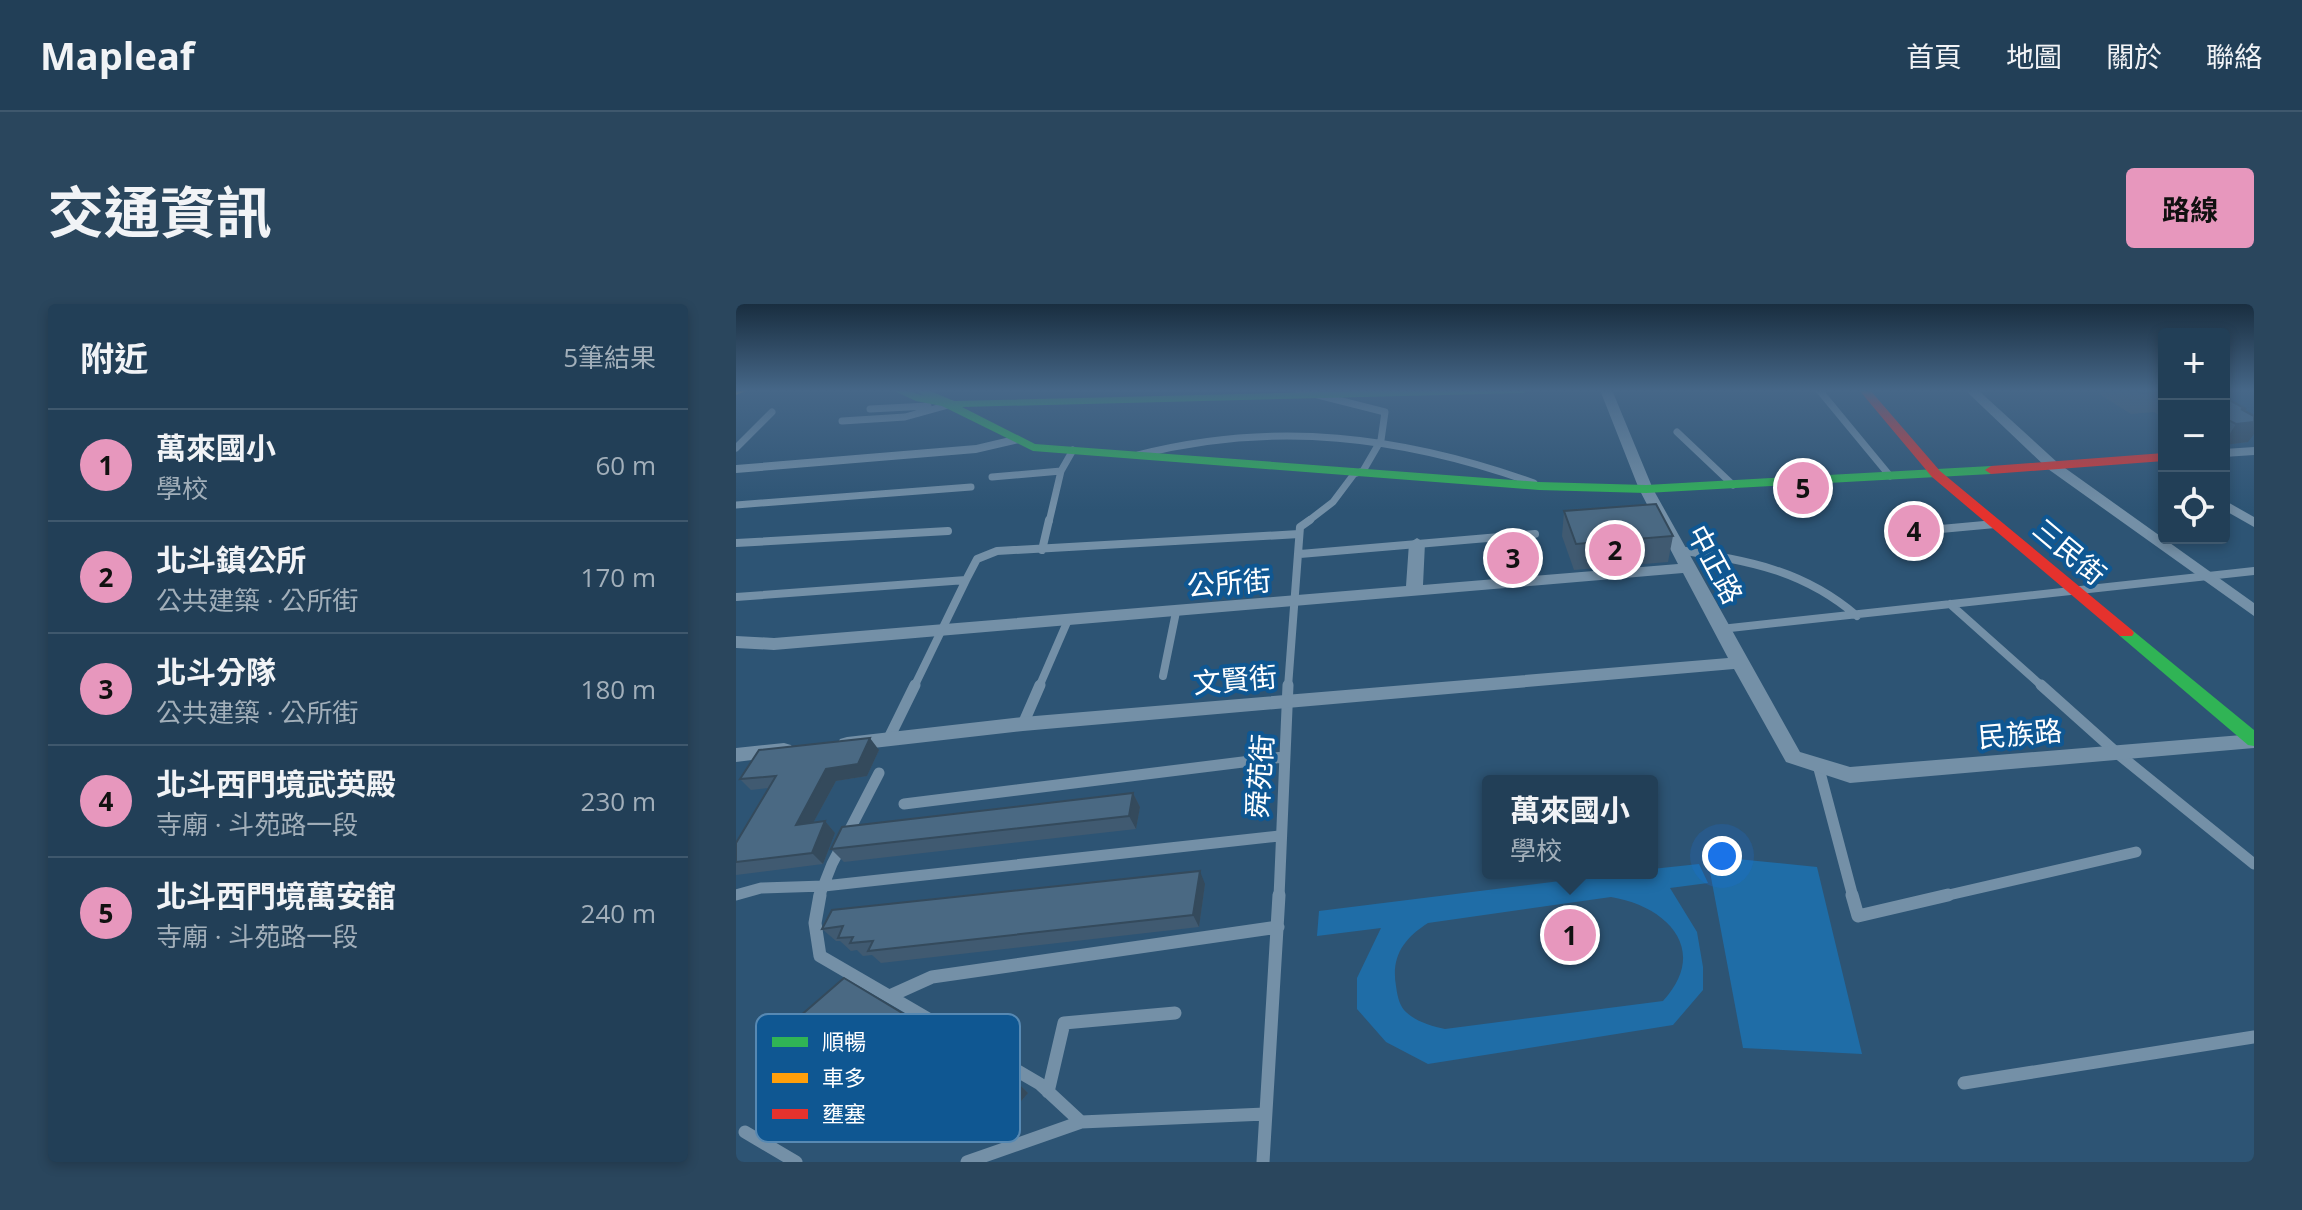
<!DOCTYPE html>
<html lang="zh-TW">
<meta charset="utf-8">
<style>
body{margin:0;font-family:"Open Sans","Noto Sans TC",sans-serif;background:#2a465d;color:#f1f3f6}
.controls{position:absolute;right:24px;top:24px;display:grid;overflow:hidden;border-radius:8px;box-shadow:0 4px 12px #0003}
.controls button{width:72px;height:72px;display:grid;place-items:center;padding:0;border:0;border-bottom:2px solid #3f586d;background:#223f57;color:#f1f3f6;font:40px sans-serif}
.you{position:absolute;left:986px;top:552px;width:28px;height:28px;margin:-20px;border:6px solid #fff;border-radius:50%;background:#1a73e8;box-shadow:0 0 0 12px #1a73e833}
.badge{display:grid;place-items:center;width:52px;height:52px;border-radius:50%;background:#e797bd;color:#111;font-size:26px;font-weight:700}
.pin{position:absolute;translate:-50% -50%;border:4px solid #fff;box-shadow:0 2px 8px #0006}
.popup{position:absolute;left:746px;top:471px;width:176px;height:104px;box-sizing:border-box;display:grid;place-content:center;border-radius:8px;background:#223f57;filter:drop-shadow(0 2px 6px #0005);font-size:26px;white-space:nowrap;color:#a2afba}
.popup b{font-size:30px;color:#f1f3f6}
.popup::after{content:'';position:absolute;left:50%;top:100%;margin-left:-16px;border:16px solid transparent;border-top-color:#223f57}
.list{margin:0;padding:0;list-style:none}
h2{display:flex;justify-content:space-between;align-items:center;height:104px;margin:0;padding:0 32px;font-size:34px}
h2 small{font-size:26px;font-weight:400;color:#a2afba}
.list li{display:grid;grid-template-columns:52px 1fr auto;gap:24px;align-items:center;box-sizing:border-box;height:112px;padding:0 32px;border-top:2px solid #3f586d}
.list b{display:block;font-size:30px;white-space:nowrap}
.list p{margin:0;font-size:26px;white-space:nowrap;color:#a2afba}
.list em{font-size:26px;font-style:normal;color:#a2afba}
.icon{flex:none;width:44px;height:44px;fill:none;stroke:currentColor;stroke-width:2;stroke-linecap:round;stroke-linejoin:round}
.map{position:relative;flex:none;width:1518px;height:858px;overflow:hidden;border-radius:8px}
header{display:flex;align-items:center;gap:48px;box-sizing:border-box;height:112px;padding:0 40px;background:#223f57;border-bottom:2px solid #3f586d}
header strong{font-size:38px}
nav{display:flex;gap:44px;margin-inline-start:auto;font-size:28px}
.intro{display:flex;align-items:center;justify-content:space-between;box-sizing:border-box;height:192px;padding:0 48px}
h1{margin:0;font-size:56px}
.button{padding:20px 36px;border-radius:8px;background:#e797bd;color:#111;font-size:28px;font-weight:700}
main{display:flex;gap:48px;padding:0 48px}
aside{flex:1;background:#223f57;border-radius:8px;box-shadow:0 4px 12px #0003}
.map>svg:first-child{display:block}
.green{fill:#1f6da7;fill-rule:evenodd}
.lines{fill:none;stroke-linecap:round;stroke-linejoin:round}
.lane-far3{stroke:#7490a7;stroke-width:7}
.lane-far2{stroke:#7490a7;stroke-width:8}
.lane-far1{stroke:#7490a7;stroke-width:11}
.lane{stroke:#7490a7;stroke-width:13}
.street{fill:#7490a7;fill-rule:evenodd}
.fast{fill:#30b455;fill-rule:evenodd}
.slow{fill:#ff9f0a;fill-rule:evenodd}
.jam{fill:#e5322d;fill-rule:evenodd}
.wall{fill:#405a71}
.shaded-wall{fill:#344a5c}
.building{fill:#4a6983;stroke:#344a5c;stroke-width:2}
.labels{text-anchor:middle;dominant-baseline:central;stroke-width:8;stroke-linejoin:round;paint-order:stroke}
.street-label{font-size:28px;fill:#fff;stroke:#0f5792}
.key{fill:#0f5792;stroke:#5789b3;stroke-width:2}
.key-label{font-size:22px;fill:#fff}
</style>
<header>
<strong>Mapleaf</strong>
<nav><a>首頁</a><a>地圖</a><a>關於</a><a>聯絡</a></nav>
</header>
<div class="intro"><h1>交通資訊</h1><a class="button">路線</a></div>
<main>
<aside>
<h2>附近<small>5筆結果</small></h2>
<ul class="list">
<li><span class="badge">1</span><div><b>萬來國小</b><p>學校</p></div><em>60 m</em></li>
<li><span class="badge">2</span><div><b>北斗鎮公所</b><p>公共建築 · 公所街</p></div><em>170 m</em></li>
<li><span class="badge">3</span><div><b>北斗分隊</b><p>公共建築 · 公所街</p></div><em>180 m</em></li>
<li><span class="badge">4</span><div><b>北斗西門境武英殿</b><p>寺廟 · 斗苑路一段</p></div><em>230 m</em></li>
<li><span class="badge">5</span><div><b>北斗西門境萬安舘</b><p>寺廟 · 斗苑路一段</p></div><em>240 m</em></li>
</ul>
</aside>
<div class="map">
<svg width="1518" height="858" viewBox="0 0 1518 858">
<rect width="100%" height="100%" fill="#2d5474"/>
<path class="green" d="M971,552L1081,563L1126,750L1007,744Z
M963,560L972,579L934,584L961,628L967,663V686L937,721L692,760L650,738L621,705V674L645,624L581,632L583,607L888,569H916V565ZM875,593C931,602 974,646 927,697L709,725C695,722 678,717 668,706C663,700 661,690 660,682C655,653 667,635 692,619Z"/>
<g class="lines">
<path class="lane-far3" d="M562,86L649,108L645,136L627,167L618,170L597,198L571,218
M1083,86L1154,172
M134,105L192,102
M106,117L169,113L216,100
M941,128L997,181
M0,144L36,108
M402,151C539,116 666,132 798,179
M256,173L325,167
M0,201L235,183
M313,218L325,167L337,146"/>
<path class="lane-far2" d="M1194,226L1259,220
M0,239L212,227
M306,246L313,216
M943,246C1012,257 1066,265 1121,312
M564,250L799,230
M230,276L241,255L261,247L563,230
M0,293L230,276L178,383
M1214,300L1307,383
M985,325L1518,267
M427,372L440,308
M303,383L332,316
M552,383L564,223L574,216"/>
<path class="lane-far1" d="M1305,381L1381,449L1518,560
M287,420L304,381
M152,436L179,381
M1082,461L1117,593
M168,500L547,453
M0,591L25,584L88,582L543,532
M83,593L96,560L143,469
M543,593L552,381
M1204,593L1400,548"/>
<path class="lane" d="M84,591L79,619L84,652L304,780L345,818
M1116,591L1122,612L1212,591
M156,691L196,673L542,623
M1228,779L1518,733
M312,788L328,719L439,709
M9,828L60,858
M231,858L345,818L529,810
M527,858L543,591"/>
<path class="street" d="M864,86H876L917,185L1064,448L1114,463L1518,430V444L1114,479L1050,458L998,365L287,427L111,447L104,445L101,440L104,435L111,433L287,413L992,354L947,269L38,346L0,344V332L38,334L670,282L673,239L681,234L689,239L687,281L942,260L903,185Z
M1229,86H1242L1322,159L1518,299V312L1312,165Z
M278,132L283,133V139L240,149L0,169V161L240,141Z
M1518,143V151L1488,153V145Z
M1488,196L1518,213V223L1488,206Z
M48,439L55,441L58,446L55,451L0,458V444Z"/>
<path class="fast" d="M156,86H170L188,92L179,86H192L218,97L666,86H793L788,89L226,103L299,140L803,178L910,181L1255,162L1261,166L1255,170L910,189L803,186L297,147L206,102L180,97Z
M1390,324L1396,326L1518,426V442L1512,441L1384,332L1382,329Z"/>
<path class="slow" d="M0,86H12L0,91Z"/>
<path class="jam" d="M1123,86H1134L1204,167L1396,326L1398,329L1396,332H1384L1196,173Z
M1428,149V157L1255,170L1249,166L1255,162Z"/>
</g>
<path class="wall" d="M1362,86H1428V114L1418,108L1395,110L1360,88Z
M1488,93L1510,105L1508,107L1512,138L1488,141Z
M828,207L937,232L932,258L838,266L826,232Z
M143,446L131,472L100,477L77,519L89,517L99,529L87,560L0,571V539L32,484L15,486L4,475Z
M397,489L404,503L400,525L108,558L95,545Z
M469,580L463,623L145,659L136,651L127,652L121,646L115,647L104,637H100L86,625Z
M63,713L281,778L292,789L251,837L79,725Z"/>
<path class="shaded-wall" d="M1518,118V130L1512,138L1488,141V139L1500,120Z
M134,434L143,446L131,472L100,477L70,532L60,521L90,465Z
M397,489L404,503L400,525L393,512Z
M89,517L99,529L87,560L76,549Z
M464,567L469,580L463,623L457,611Z
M281,778L292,789L251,837L238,826Z"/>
<path class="building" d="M1401,86H1428V87L1406,89Z
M1488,93L1510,105H1505L1518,112V118L1500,120L1488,114Z
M920,200L937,232L840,240L828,207Z
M134,434L122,460L90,465L60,521L89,517L76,549L0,558V539L40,472L4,475L23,446Z
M397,489L393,512L95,545L106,523Z
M464,567L457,611L132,647L137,637L114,639L117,633L102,634L107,622L86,625L96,606Z
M108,674L281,778L238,826L63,713Z"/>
<linearGradient id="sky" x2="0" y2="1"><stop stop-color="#192e40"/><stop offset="0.42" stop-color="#466788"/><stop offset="1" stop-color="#466788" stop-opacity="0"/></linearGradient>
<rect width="1518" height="206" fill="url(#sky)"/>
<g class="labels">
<g class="street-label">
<text transform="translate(1334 247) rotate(40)">三民街</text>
<text transform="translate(980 260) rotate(62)">中正路</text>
<text transform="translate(493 278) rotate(-4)">公所街</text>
<text transform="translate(499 375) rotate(-5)">文賢街</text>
<text transform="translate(1284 429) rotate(-5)">民族路</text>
<text transform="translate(523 472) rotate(-86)">舜苑街</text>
</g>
</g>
<rect x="20" y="710" width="264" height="128" rx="12" class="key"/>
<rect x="36" y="733" width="36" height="10" fill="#30b455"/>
<rect x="36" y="769" width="36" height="10" fill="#ff9f0a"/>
<rect x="36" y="805" width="36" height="10" fill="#e5322d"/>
<g class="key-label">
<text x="86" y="746">順暢</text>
<text x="86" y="782">車多</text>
<text x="86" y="818">壅塞</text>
</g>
</svg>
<div class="controls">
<button>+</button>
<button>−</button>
<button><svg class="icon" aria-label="locate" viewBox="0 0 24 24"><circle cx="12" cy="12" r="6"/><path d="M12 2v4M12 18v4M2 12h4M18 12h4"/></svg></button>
</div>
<div class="you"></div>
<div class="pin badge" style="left:834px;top:631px">1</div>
<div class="popup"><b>萬來國小</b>學校</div>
<div class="pin badge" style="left:879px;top:246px">2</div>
<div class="pin badge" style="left:777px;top:254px">3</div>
<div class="pin badge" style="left:1178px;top:227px">4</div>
<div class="pin badge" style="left:1067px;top:184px">5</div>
</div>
</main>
